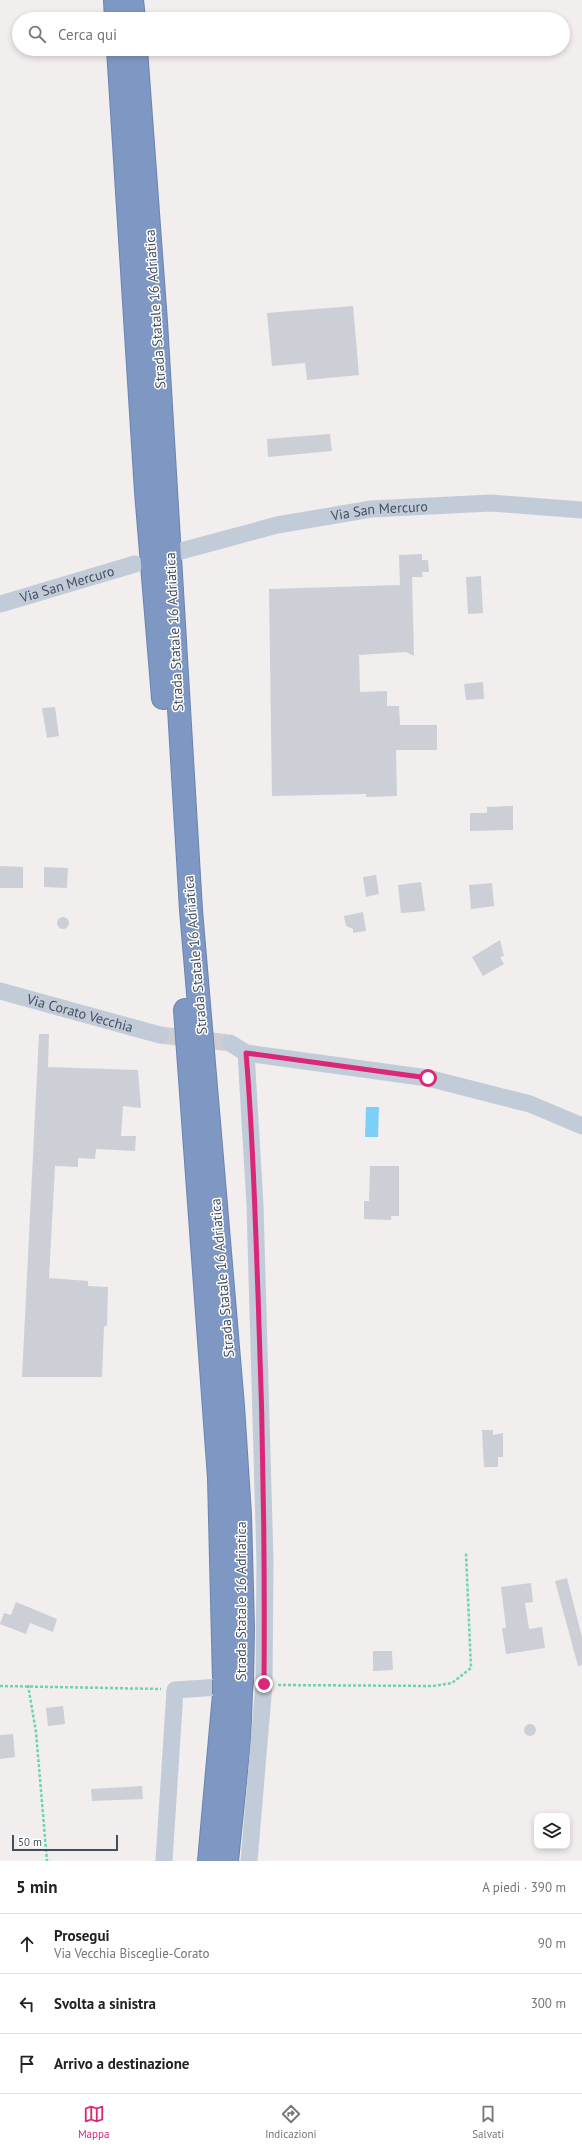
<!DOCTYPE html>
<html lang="it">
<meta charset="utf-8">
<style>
body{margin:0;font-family:"PT Sans",sans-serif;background:#f2f2f2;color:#222}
.controls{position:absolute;right:12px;bottom:12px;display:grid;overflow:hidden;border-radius:8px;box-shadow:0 2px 6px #0003}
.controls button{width:36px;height:36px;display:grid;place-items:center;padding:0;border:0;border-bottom:1px solid #e0e0e0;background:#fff;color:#222;font:20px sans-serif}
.scale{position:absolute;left:12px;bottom:10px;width:106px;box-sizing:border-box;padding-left:4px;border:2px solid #444e5e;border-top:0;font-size:11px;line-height:14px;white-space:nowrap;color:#444e5e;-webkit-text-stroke:3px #fff;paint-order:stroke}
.stop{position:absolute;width:12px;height:12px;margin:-9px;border:3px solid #db2777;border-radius:50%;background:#fff}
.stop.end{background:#db2777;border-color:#fff;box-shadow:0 1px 4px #0008}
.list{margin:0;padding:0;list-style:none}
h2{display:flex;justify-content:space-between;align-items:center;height:52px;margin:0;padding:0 16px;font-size:17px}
h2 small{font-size:13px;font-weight:400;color:#767676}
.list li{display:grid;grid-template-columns:26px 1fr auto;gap:12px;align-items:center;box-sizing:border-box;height:60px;padding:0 16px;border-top:1px solid #e0e0e0}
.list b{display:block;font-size:15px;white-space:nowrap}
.list p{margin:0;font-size:13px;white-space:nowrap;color:#767676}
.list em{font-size:13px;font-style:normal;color:#767676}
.icon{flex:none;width:22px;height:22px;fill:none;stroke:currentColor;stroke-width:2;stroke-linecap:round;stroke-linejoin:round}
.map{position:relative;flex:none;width:582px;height:1861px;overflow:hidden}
.search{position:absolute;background:#fff;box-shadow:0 2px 6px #0003;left:12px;right:12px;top:12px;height:44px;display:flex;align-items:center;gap:10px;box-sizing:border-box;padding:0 14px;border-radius:22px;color:#767676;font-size:15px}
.sheet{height:232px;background:#fff}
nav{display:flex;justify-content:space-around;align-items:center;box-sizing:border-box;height:56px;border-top:1px solid #e0e0e0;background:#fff;font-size:11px;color:#767676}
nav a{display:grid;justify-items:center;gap:2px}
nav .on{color:#db2777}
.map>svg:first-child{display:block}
.water{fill:#7ecff7}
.building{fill:#cccfd6}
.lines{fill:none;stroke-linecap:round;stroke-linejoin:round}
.minor-tunnel{stroke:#ceced0;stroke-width:17;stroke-dasharray:17 8;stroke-linecap:butt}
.highway-casing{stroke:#6a83af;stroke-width:24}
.path{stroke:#6ad6ae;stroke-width:2.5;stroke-dasharray:3 2;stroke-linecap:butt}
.minor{stroke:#c2cbd8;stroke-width:17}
.highway{stroke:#7f98c3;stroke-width:22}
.highway-bridge-casing{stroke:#6a83af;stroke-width:24;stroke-linecap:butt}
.highway-bridge{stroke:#7f98c3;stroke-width:22}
.route{stroke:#db2777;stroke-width:5}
.labels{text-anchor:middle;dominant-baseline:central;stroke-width:3;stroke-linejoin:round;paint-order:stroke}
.street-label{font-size:14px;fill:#444e5e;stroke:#fff}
</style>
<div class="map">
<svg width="582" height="1861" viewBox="0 0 582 1861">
<rect width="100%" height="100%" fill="#f1eeed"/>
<path class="water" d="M366,1107H379L378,1137H365Z"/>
<path class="building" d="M353,306L359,375L307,380L305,363L272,366L267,313Z
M330,434L332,451L268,457L267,439Z
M422,554V560H428L429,572H422L423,577H412L414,656L406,652L359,655L360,692L387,691V706H399L400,725H437V750H396L397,796L366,797V794L272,796L269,589L400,585L399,555Z
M481,576L483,613L468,614L466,577Z
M483,682L484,699L466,700L464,684Z
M55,707L59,736L47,738L42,708Z
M513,806V830L470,831V813H487V807Z
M0,866L23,867V888H0Z
M44,867L68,868L67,888L44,887Z
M376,875L379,894L366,897L363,877Z
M421,882L425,911L401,913L398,885Z
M492,883L494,906L471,909L469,885Z
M363,912L366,931L353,933V929L346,926L344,916Z
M57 923a6 6 0 1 1 12 0a6 6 0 1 1-12 0Z
M500,940L504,956L500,957L504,964L483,976L472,957Z
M39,1034H49L48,1067L138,1070L141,1108L123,1106L121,1136H136L135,1151L96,1149L95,1159L78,1158V1167L55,1166L49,1278L88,1281V1286L108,1287L107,1326H104L102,1377H22Z
M370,1166H399V1216H391V1220L364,1219V1201H369Z
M482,1430H493V1435L503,1433V1457H498V1467H484Z
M567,1578L582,1637V1665L578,1666L555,1581Z
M531,1583L533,1602L525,1603L529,1629L542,1627L545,1648L506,1654L502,1628H506L501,1587Z
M16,1602L57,1619L53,1632L30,1623L26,1634L0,1624L4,1613L11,1615Z
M373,1651H392L393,1670L373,1671Z
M63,1706L65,1724L48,1726L46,1708Z
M524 1730a6 6 0 1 1 12 0a6 6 0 1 1-12 0Z
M13,1734L15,1757L0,1759V1735Z
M142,1786L143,1799L92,1801L91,1789Z"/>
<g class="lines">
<path class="minor-tunnel" d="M160,1035L230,1043"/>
<defs>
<path id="highway" d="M115,0L116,19
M132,0L134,19
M118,49L146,492L163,698
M136,49L156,322L191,910L233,1406L240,1515L243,1628L242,1680
M185,1010L219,1478L224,1680
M209,1861L224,1694
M227,1861L239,1743L241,1692"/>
</defs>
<use href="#highway" class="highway-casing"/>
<path class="path" d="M28,1685L36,1732L47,1861
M278,1685L433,1686L452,1683L471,1668L466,1553
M0,1686L161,1689"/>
<g class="minor">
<path id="s1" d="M181,551L277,525L371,509L491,503L582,510"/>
<path id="s2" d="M0,604L135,564"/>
<path id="s3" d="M0,991L160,1035"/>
<path d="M230,1043L246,1053L428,1078L530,1104L582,1126"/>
<path d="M246,1053L255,1205L265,1561L264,1684L249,1861"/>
<path d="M164,1861L175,1690L236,1686"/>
</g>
<use href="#highway" class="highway"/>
<defs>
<path id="highway-bridge" d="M224,1680V1694
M241,1692L242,1680"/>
</defs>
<use href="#highway-bridge" class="highway-bridge-casing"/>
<use href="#highway-bridge" class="highway-bridge"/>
</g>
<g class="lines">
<path class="route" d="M264,1684C265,1554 263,1424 258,1294C255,1214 253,1133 246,1053L428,1078"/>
</g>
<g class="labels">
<g class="street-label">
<text transform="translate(155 309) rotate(-94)">Strada Statale 16 Adriatica</text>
<text stroke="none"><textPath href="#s1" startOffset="203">Via San Mercuro</textPath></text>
<text stroke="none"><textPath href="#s2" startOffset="70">Via San Mercuro</textPath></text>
<text transform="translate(174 632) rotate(-93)">Strada Statale 16 Adriatica</text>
<text transform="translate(195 955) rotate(-95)">Strada Statale 16 Adriatica</text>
<text stroke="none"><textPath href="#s3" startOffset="83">Via Corato Vecchia</textPath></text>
<text transform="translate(222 1278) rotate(-95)">Strada Statale 16 Adriatica</text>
<text transform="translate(241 1601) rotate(-90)">Strada Statale 16 Adriatica</text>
</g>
</g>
</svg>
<div class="controls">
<button><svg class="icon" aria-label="layers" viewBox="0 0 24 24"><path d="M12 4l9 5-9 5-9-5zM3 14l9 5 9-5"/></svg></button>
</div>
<div class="scale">50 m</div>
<div class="stop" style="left:428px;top:1078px"></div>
<div class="stop end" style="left:264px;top:1684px"></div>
<div class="search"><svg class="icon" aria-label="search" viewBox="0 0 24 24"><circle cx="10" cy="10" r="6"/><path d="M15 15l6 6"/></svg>Cerca qui</div>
</div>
<section class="sheet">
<h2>5 min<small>A piedi · 390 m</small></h2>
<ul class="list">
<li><svg class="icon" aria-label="ahead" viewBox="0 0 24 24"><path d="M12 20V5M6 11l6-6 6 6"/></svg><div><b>Prosegui</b><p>Via Vecchia Bisceglie-Corato</p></div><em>90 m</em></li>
<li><svg class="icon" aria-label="left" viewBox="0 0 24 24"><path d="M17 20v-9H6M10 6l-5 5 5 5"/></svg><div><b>Svolta a sinistra</b></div><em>300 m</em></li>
<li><svg class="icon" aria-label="arrive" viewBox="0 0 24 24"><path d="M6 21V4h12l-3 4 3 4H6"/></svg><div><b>Arrivo a destinazione</b></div></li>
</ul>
</section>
<nav>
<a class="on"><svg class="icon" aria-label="map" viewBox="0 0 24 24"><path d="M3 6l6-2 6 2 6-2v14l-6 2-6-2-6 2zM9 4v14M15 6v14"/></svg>Mappa</a>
<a><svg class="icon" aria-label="directions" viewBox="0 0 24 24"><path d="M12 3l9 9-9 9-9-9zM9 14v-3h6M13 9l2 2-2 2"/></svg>Indicazioni</a>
<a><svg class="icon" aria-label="saved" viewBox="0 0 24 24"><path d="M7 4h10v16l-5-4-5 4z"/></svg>Salvati</a>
</nav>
